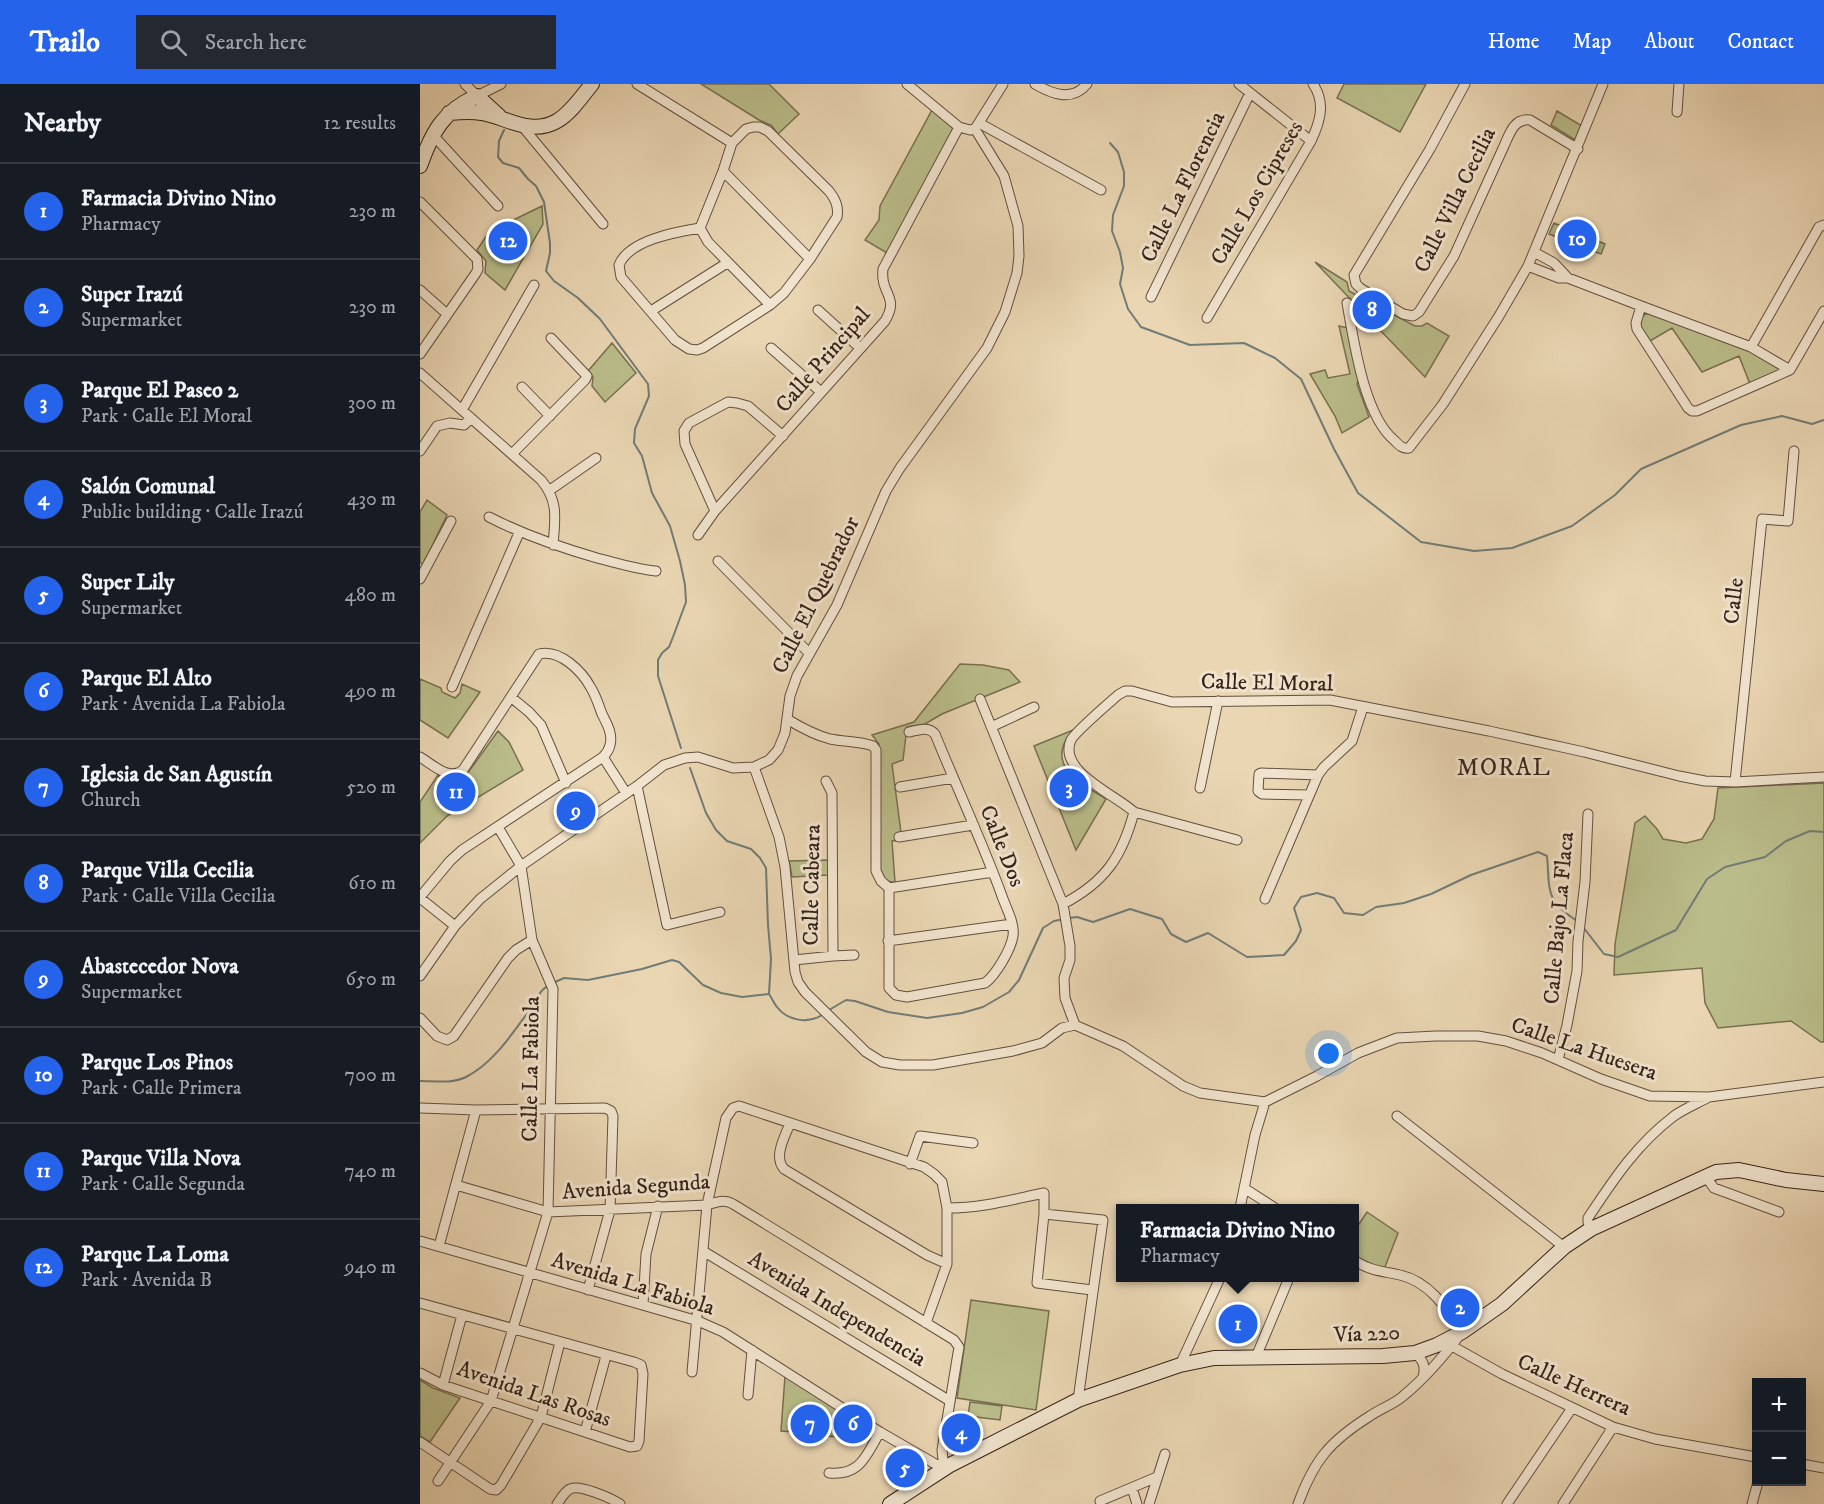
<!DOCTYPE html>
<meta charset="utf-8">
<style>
body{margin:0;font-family:"IM FELL DW Pica",serif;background:#242831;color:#f1f3f6}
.controls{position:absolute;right:18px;bottom:18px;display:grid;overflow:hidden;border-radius:0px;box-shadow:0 6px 24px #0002}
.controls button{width:54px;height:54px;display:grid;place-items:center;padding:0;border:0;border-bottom:2px solid #363941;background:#171b24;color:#f1f3f6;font:30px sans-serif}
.you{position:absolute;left:909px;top:970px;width:21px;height:21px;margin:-15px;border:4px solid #fff;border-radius:50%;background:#1a73e8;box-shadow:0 0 0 9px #1a73e833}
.badge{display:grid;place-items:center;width:39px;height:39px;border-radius:50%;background:#2563eb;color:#fff;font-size:20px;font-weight:700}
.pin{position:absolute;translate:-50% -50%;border:3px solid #fff;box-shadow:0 2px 6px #0006}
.popup{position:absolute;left:696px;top:1120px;width:243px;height:78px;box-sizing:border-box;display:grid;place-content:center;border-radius:0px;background:#171b24;filter:drop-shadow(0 2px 4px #0005);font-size:20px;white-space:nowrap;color:#9ea1a6}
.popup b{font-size:22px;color:#f1f3f6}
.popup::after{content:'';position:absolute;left:50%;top:100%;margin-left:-12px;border:12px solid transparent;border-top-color:#171b24}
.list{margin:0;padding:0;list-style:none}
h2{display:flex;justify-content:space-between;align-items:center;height:78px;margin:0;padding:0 24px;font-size:26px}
h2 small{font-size:20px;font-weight:400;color:#9ea1a6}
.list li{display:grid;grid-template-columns:39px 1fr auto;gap:18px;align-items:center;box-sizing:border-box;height:96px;padding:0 24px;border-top:2px solid #363941}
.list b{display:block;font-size:22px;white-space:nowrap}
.list p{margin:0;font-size:20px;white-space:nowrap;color:#9ea1a6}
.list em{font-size:20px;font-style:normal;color:#9ea1a6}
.icon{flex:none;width:33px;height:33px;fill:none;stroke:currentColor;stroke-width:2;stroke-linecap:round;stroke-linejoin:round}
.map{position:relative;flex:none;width:1404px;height:1420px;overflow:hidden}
header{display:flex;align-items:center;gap:36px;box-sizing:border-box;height:84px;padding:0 30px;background:#2563eb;color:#fff}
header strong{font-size:28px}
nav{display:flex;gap:33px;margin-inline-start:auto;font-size:21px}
.search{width:420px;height:54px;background:#242831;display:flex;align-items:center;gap:15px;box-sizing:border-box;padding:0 21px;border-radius:0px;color:#9ea1a6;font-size:22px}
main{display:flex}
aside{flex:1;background:#171b24}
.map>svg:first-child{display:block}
.green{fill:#babd8a;stroke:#787051;stroke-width:1.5}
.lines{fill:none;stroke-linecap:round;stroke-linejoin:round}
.stream{stroke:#717c76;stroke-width:2}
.street-casing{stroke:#634f3f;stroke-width:11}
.secondary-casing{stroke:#362218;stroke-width:16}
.street{stroke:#f1e4ce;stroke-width:9}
.secondary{stroke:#f1e4ce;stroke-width:14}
.labels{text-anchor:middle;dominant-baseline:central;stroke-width:6;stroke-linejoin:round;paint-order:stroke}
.street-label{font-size:22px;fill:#362218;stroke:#f1e4ce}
.neighbourhood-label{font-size:24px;letter-spacing:1.5px;fill:#362218;stroke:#f1e4ce}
</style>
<header>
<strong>Trailo</strong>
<div class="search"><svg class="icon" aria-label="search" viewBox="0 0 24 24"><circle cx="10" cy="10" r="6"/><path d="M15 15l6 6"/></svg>Search here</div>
<nav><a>Home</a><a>Map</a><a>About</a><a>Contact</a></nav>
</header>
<main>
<aside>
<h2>Nearby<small>12 results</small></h2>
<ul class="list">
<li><span class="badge">1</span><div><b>Farmacia Divino Nino</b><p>Pharmacy</p></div><em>230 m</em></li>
<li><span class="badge">2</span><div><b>Super Irazú</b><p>Supermarket</p></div><em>230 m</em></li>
<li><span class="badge">3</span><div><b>Parque El Paseo 2</b><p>Park · Calle El Moral</p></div><em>300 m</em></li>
<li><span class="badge">4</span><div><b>Salón Comunal</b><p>Public building · Calle Irazú</p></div><em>430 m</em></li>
<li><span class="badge">5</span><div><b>Super Lily</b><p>Supermarket</p></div><em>480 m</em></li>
<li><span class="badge">6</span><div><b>Parque El Alto</b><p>Park · Avenida La Fabiola</p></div><em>490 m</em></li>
<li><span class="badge">7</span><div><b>Iglesia de San Agustín</b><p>Church</p></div><em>520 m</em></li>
<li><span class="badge">8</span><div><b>Parque Villa Cecilia</b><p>Park · Calle Villa Cecilia</p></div><em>610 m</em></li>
<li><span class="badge">9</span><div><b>Abastecedor Nova</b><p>Supermarket</p></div><em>650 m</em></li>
<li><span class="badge">10</span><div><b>Parque Los Pinos</b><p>Park · Calle Primera</p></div><em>700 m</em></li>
<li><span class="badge">11</span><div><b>Parque Villa Nova</b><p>Park · Calle Segunda</p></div><em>740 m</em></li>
<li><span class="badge">12</span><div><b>Parque La Loma</b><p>Park · Avenida B</p></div><em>940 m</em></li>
</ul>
</aside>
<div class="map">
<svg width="1404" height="1420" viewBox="0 0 1404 1420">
<rect width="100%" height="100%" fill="#ead6b3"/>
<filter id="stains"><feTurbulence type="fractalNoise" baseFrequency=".00333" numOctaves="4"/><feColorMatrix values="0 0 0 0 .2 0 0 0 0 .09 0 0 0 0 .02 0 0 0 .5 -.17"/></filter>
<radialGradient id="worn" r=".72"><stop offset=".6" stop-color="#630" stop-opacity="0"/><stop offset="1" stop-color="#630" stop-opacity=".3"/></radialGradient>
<path class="green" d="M281,0H349L379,30L358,50L351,41L339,36Z
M924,0H1006L980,48L917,14Z
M512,26L533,44L532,48L467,169L445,156L459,136L460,122Z
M1137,27L1162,42L1155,56L1131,41Z
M122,122L123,140L85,206L65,189L66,177L57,166L69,148Z
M1134,139L1185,160L1181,170L1129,150Z
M895,178L927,198L929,207L995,242H1002L1007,239L1029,252L1005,293Z
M1229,229L1324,263L1362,286L1330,300L1319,272L1282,288L1252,244L1230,257L1220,243C1221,235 1221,231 1229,229Z
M919,242L928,244L939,294L937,300L949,333L922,349L915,332L890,290L905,286L908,294L930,290Z
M192,259L216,289L185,318L172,302L173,293L168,287Z
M7,416L27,431L3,481L0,478V428Z
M540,580L563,581L589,586L600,598L522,630L505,640L487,643L483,676L472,680L482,756L472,757L475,798C464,799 463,793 459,784V660L452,651L494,638Z
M0,595L21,604L22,608L35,614L40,609L42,600L60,608L28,654L0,636Z
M653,646C650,651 644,657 643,663C635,689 668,703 686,715L656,766L614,662Z
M78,647L89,658L103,686L27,732L0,759V718L18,691C26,697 32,699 42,697Z
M1404,699V958H1401L1371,937L1298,944L1285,919L1282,884L1194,891L1195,860L1215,739L1225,732L1237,745L1243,755L1266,759L1282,755L1294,735L1298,704Z
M408,776V791L372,793L369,777Z
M947,1128L978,1149L965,1183L950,1181L935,1174V1146Z
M551,1216L629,1227L616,1326L537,1314Z
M365,1292L452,1347L449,1357H422L423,1353L403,1352L406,1346L409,1347L410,1337H408L406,1327L386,1329L376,1332L375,1335H371L369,1342L374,1344V1348L361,1347Z
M0,1296L13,1304L40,1314L10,1358L0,1352Z
M550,1318L582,1322L580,1336L548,1332Z"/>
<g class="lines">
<path class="stream" d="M84,46L79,57L78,73L83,79L99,84L108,95L116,102L124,118L130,159V169L126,187L134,197L158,214L180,235L228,300L229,312L215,345L214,359L222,372L232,409L250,442L260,477L265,501L266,518L253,553L249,563L242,569L238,576V592L261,664
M690,59L698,68L704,88V102L693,131L692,147L700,168L703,184L700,200L708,225L721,243L770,261L824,259L855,274L881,295L914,365L938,409L1001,458L1054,467L1092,464L1152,442L1195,411L1221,385L1321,341L1362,332L1392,340L1404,336
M270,684L286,729L296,746L307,757L331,765L340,774L346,784L348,841L351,875L349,910
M649,834L657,833L673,838L710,825L742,835L751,850L766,858L788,849L827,873L864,871L876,857L881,846L874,824L881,813L897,809L914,814L924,829L943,831L956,823L984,819L1011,810L1051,791L1118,768L1127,772C1130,808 1125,816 1157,837
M1163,843L1184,870L1198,873L1256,846L1287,795L1305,783L1345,773L1366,757L1390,747L1404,748
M133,899L144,894L168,896L222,885L252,876L259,878L283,901L301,909L322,913L349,910
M349,910C352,914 354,920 357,923C368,937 388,940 402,931
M409,926L426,916L435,917L468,928L507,934L542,929L563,923L589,908L599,896L623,844L634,837L644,835
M0,997C14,997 32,1000 46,993C74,979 93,948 112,923C118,915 119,906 128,902"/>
<defs>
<path id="street" d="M45,0L57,12L81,0
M217,0L312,59
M487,0L539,43L550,46L555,45L583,0
M615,0C632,10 652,18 667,0
M819,0L891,57
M1045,0L1010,65L934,191L936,200L940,204L983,230L993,232L999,228L1034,172L1084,62C1090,49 1094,34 1110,36L1158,65
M1257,28L1259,0
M559,39L681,106
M102,42L183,140
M333,43H340L348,47L409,107C415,115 419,122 417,133L390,175L364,209L350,221L283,264L277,266L269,265L255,256L201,193L199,181C209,156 256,148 280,144L303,87L312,59L326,45Z
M12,50L78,122
M303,87L390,175
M0,118L57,175L58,185L56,189L0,270
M280,144L288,158L350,221
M1114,168L1134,179L1148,194
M1108,182L1139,194H1148L1221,222L1216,239L1217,245L1268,324L1272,327H1277L1370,286L1404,227
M0,206L27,230
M731,213L830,9
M927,219C934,258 944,331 974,356C979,361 982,365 989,364L1023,320L1079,232L1108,182L1183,0
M1221,222L1331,263L1370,286
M398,226L440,264
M231,227L307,179
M787,234L891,57C900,38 906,19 893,0
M1331,263L1399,143L1404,141
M351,264L401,308
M0,289L121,396C139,417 135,435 133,461
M102,303L130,332
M42,326L114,201
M0,367L17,342L30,339L44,341L51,334
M92,370L165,296L167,292L131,254
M130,406L176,374
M295,427L265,360L264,347L269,339L308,318L317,319L328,322L363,352
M69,433C104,451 139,463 177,474C197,479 215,485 236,487
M278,451L295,427L465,237C480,212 460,211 463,185L539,43
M298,477L389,569
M0,495L31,437
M32,603L99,449
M92,614L109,628L121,641L146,699
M560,615L643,820
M367,635C380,643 395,651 410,655C425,658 439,657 453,662L456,666V787L461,797L469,804V904L476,911L487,913L565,899C576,891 591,865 593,852C595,839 586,824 582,812C562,757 537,704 515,650C508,642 499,646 489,648
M571,643L614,623
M0,673C13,681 29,697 43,686L119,570C140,565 162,587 171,604C176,612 179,622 182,630C187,640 193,650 190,661C189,666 186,670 183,673L206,709
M334,683L359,753L365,783L375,888L378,898L385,908L446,968L462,978L480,981H513L593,967L622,959L642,944L655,941L703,962L763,1002L780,1009L845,1018L897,992L938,969L977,954L1016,952H1058L1086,957L1122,969L1181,995L1230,1012L1289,1013L1404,998
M1315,698L1342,435L1368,437L1374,367
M217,702L247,841L300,828
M480,703L533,694
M780,704L798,617
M889,711L842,710L838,707L839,690L841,689L898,691
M714,728L817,756
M479,753L553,741
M469,804L573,788
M0,813L30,777L42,766L183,673
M0,814L35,842
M845,815L898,691L904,683L932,657L943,623
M468,857L592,840
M413,872L434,871
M374,876L413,872L412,709L406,697
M0,892L35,842L60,815L101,782L217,702L244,681L265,674L278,673L313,684L334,683L349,676L358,666L365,649L370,612L377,592L417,521L466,407L480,384L567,264L585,228L597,189L599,172L598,142L584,92L555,45
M0,934L17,952L27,956L34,952L88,874L96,866L112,856
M655,941L645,914L644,894L650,876V862L643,820C685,798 702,773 714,728C696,711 637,687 651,656C655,648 689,619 698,611L705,607H712L752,618L910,616L1069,647L1164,668L1259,692L1285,697L1315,698L1404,693
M1138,976L1147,941L1157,887L1158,857L1165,798L1168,730
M0,1024L56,1026L185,1024L191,1027L193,1032L190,1126L168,1206
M977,1032L1144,1163
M370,1039C365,1053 353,1072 364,1085L507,1171L527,1180
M490,1080L500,1052L553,1059
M1286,1093L1294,1104L1359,1128
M36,1101L128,1128L287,1121C296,1118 304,1115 313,1120L534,1256L539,1263L522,1366L524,1385
M824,1104L855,1124
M527,1124C562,1124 590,1116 624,1109V1130L683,1136L658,1316
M820,1124L835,1051L845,1018
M624,1130L617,1199L672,1206
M1171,1145L1168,1138V1134C1194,1095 1216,1061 1254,1032C1264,1025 1276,1020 1287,1014
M0,1157L278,1237L303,1248L460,1348L524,1385
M19,1162L56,1026
M283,1167L530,1317
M0,1219L214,1278L221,1281L223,1290L219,1357L217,1362L210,1363L23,1301L0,1289
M223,1221L226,1170L238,1122
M1032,1262L1082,1290L1193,1343L1235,1355L1336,1373
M995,1269C1003,1276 1006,1282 1003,1293
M836,1273L869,1194
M760,1281L800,1194
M272,1288L287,1121L306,1034L313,1024L319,1022L504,1083L514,1090L522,1098L527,1124V1180L506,1239
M23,1301L42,1231
M328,1311L332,1266
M165,1348L186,1272
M0,1358L70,1405L76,1406L81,1401L121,1333L140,1258
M1382,1380L1404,1384
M409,1389C441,1392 446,1371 460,1348
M18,1397L71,1317L128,1128L133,905L112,856L101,782L78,743
M712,1404L717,1420
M680,1417L737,1393
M137,1420C141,1415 144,1408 150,1405C159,1400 191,1414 200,1420
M729,1420L745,1370
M878,1420C894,1376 910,1357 950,1332C960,1325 972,1321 982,1313C1004,1295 1025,1271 1042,1248C1026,1224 1010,1198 980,1191C962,1187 951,1187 935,1177
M1087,1420L1152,1324
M1143,1420L1193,1343
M1332,1420L1338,1398"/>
<path id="secondary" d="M29,29C40,28 50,27 62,29C88,34 111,52 137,37C151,29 162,12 172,0
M0,82C12,48 23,27 57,12L79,32
M470,1420L530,1381L658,1316L760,1281L794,1274L963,1272L995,1269L1017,1261L1042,1248L1082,1220L1144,1163L1171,1145L1296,1088L1319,1086L1366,1096L1404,1100"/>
</defs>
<use href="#street" class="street-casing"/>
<use href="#secondary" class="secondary-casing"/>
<use href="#street" class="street"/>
<use href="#secondary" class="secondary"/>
</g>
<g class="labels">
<g class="street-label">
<text transform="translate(763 103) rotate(-64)">Calle La Florencia</text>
<text transform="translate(837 109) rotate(-60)">Calle Los Cipreses</text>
<text transform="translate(1035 116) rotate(-64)">Calle Villa Cecilia</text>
<text transform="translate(403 276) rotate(-49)">Calle Principal</text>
<text transform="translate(396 511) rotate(-64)">Calle El Quebrador</text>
<text transform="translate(1314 517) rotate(-84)">Calle</text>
<text transform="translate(847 599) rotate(1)">Calle El Moral</text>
<text transform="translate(582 762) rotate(68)">Calle Dos</text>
<text transform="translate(392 801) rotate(-89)">Calle Cabeara</text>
<text transform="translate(1139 834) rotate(-85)">Calle Bajo La Flaca</text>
<text transform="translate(1164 965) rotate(19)">Calle La Huesera</text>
<text transform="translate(111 985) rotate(-89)">Calle La Fabiola</text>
<text transform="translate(216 1103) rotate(-4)">Avenida Segunda</text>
<text transform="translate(213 1200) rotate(17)">Avenida La Fabiola</text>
<text transform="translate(417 1225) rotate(31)">Avenida Independencia</text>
<text transform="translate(947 1250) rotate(-2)">Vía 220</text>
<text transform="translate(1154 1301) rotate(24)">Calle Herrera</text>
<text transform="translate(114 1310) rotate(19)">Avenida Las Rosas</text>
</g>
<g class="neighbourhood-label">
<text x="1084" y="684">MORAL</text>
</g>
</g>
<rect width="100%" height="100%" filter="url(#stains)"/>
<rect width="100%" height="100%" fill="url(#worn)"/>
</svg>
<div class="controls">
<button>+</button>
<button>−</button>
</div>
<div class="you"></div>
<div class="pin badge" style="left:818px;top:1240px">1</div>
<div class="popup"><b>Farmacia Divino Nino</b>Pharmacy</div>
<div class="pin badge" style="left:1040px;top:1224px">2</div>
<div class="pin badge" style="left:649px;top:704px">3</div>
<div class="pin badge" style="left:541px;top:1349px">4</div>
<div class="pin badge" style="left:485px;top:1384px">5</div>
<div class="pin badge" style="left:433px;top:1340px">6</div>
<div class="pin badge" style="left:390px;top:1340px">7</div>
<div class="pin badge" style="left:952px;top:226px">8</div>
<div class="pin badge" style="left:156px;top:727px">9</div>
<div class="pin badge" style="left:1157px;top:155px">10</div>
<div class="pin badge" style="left:36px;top:708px">11</div>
<div class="pin badge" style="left:88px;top:157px">12</div>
</div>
</main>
